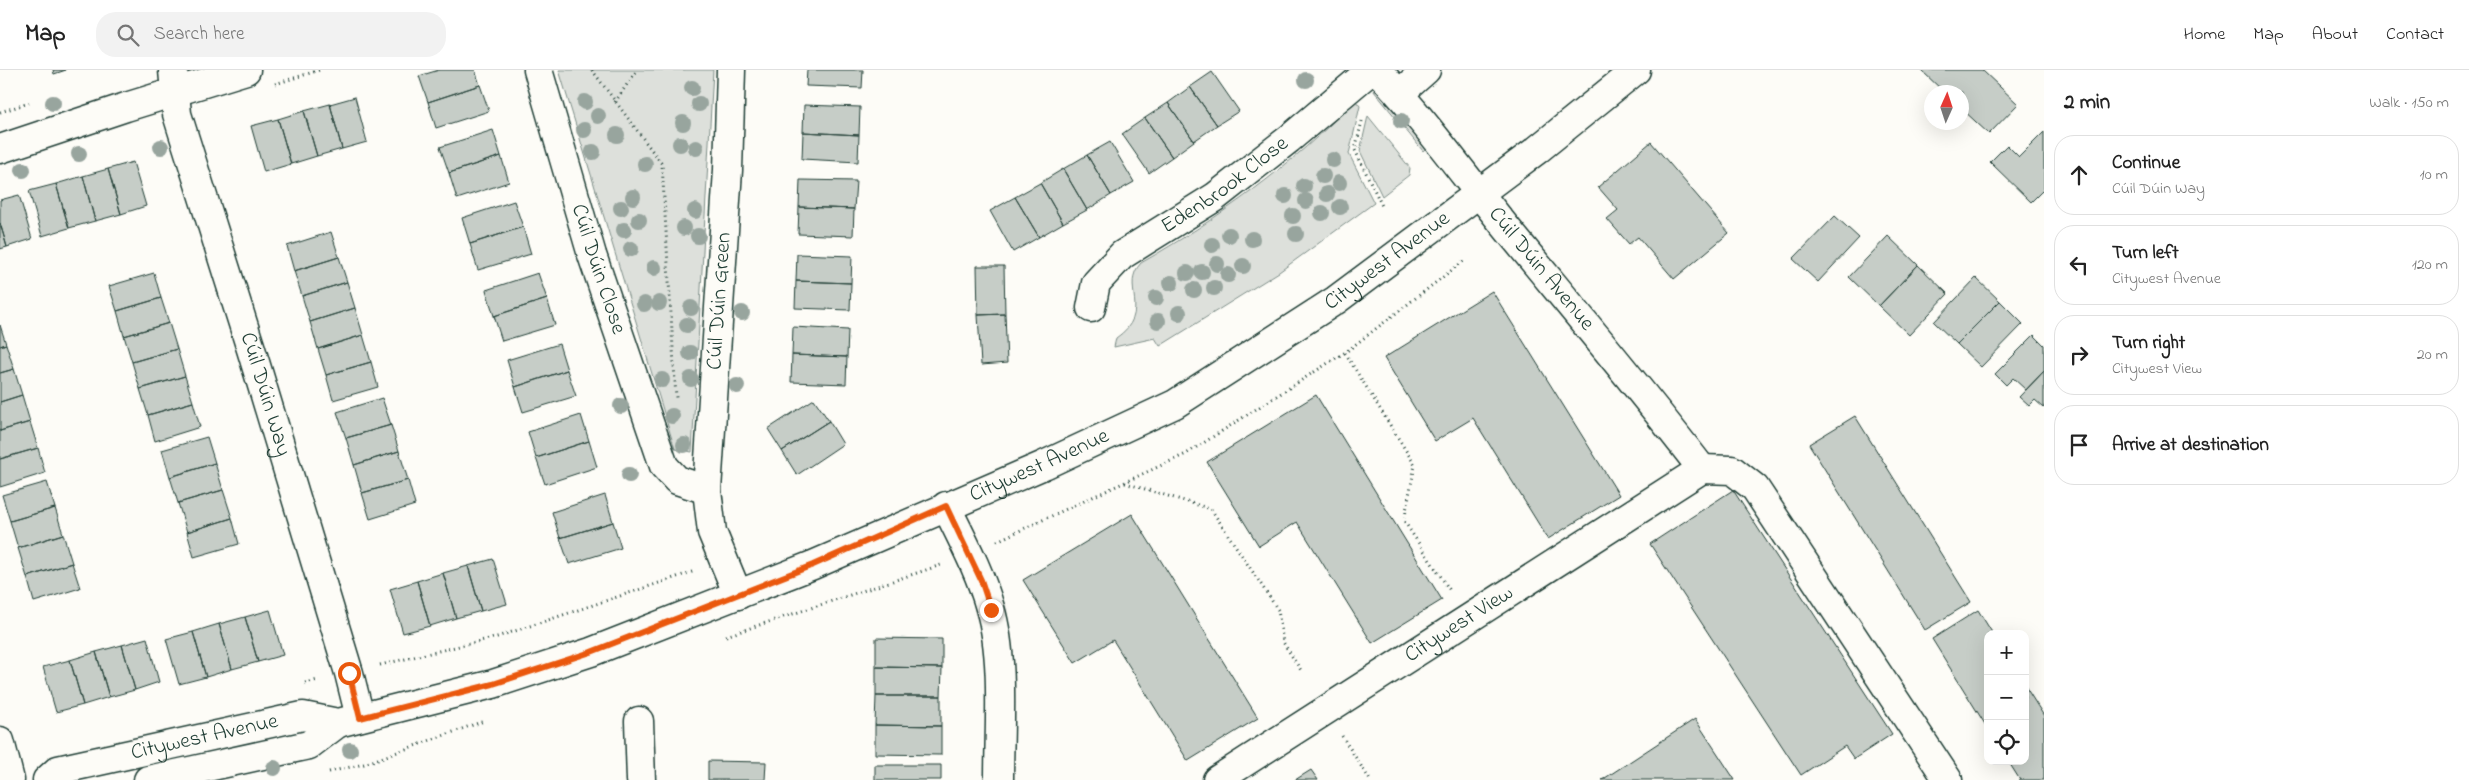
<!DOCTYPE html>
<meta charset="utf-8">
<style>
body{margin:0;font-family:"Indie Flower",sans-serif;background:#f2f2f2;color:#222}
.controls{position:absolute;right:15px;bottom:15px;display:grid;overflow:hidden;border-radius:10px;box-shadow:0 5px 20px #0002}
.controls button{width:45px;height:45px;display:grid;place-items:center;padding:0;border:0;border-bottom:1px solid #e0e0e0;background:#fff;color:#222;font:25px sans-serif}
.compass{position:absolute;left:1924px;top:15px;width:45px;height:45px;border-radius:50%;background:#fff;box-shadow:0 5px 20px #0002;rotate:3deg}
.stop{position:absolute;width:15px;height:15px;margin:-11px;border:4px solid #ea580c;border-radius:50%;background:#fff}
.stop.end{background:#ea580c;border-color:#fff;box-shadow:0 1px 5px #0008}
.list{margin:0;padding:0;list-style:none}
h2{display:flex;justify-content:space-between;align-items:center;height:65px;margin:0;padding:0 20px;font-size:21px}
h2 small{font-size:16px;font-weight:400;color:#767676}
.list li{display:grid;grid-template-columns:32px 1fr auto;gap:15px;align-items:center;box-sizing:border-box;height:80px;margin:0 10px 10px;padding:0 10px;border:1px solid #e0e0e0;border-radius:20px}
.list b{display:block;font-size:19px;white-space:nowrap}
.list p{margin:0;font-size:16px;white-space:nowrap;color:#767676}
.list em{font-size:16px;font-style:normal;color:#767676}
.icon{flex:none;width:28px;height:28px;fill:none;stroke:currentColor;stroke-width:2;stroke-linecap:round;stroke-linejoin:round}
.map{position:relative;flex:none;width:2044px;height:710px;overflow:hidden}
header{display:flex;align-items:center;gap:30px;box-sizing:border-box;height:70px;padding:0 25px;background:#fff;border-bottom:1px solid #e0e0e0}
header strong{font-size:24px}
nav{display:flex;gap:28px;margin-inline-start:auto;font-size:18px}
.search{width:350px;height:45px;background:#f2f2f2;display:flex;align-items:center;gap:12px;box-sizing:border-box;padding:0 18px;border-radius:20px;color:#767676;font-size:19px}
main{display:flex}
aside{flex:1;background:#fff}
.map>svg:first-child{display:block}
.green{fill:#dde0db;stroke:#7e8e88}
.building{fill:#c6cdc7;stroke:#1f3d34}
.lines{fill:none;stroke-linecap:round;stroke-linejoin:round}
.street-casing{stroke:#1f3d34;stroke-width:31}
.secondary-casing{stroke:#1f3d34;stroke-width:31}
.path{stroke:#1f3d34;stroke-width:3;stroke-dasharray:1 4;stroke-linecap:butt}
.street{stroke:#fdfcf7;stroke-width:28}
.secondary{stroke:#fdfcf7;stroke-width:28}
.tree{fill:#98a59e}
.route{stroke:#ea580c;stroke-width:6}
.labels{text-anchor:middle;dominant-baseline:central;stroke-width:4;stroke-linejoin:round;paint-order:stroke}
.street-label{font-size:22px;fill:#1f3d34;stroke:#fdfcf7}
</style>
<header>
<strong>Map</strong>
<div class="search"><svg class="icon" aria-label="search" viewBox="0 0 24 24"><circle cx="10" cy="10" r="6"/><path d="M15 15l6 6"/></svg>Search here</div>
<nav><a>Home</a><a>Map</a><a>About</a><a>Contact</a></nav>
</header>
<main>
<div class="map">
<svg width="2044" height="710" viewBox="0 0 2044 710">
<rect width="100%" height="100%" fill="#fdfcf7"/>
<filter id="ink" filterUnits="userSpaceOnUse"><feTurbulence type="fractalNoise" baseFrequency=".02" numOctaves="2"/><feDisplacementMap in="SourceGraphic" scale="10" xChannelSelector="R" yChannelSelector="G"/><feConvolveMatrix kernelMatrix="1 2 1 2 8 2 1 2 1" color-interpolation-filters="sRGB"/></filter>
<g filter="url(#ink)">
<path class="green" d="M559,0H713L692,382L675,379Z
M1373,20L1382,24L1426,78L1423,81Z
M1355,30L1360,36L1349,84L1374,133L1279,202L1160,276L1155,268L1114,277L1116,268C1154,242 1119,216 1141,193C1218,149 1293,95 1355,30Z
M1368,46L1410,98L1409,105L1382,126L1360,81Z"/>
<path class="building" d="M53,0H66L54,4Z
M439,0H475L480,15L428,32L419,6Z
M807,0H863L862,18L806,16Z
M1921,0H1982L2018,34L1989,64L1962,39V22H1944Z
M1212,2L1239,41L1217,55L1190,17Z
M480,15L489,41L436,58L428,32Z
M1190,17L1217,55L1194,71L1168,33Z
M355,27L367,72L342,79L330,34Z
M1168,33L1194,71L1172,87L1145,48Z
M330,34L342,79L317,86L304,41Z
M804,35L860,37L859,65L803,62Z
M304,41L317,86L291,94L278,49Z
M1145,48L1172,87L1149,103L1122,64Z
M278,49L291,94L264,102L251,56Z
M493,60L501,86L449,103L440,77Z
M803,62L859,65L858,92L802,89Z
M2044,62V119L2031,132L1990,92L2007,75L2019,87Z
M1110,72L1134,112L1111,125L1087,85Z
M1651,72L1729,163L1674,209L1638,167L1629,174L1607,149L1618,140L1598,117Z
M1087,85L1111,125L1087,140L1063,99Z
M501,86L509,112L457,129L449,103Z
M133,92L146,136L121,144L108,99Z
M108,99L121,144L95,151L83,106Z
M1063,99L1087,140L1063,153L1040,113Z
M83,106L95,151L69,158L56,114Z
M800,110L856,111L854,139L799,137Z
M1040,113L1063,153L1039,167L1015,127Z
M56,114L69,158L42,166L29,121Z
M19,125L32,169L7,177L0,153V130Z
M1015,127L1039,167L1013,182L990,141Z
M514,131L523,157L470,174L462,148Z
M799,137L854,139L853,166L798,164Z
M1835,146L1859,168L1818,212L1793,189Z
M0,153L7,177L0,179Z
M523,157L531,184L478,200L470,174Z
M331,162L339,187L294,201L287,176Z
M1888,166L1918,195L1879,236L1849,207Z
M797,184L852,186L851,213L796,211Z
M339,187L347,212L302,226L294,201Z
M1918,195L1948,224L1909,265L1879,236Z
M977,196H1004L1005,244L978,245Z
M154,203L161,228L117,241L109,216Z
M538,203L547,229L494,246L486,220Z
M1976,208L2000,231L1957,274L1934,252Z
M796,211L851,213L850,240L795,238Z
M347,212L355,238L310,252L302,226Z
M1492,221L1619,425L1548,469L1473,348L1435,371L1384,288Z
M161,228L169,253L124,266L117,241Z
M547,229L555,255L502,271L494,246Z
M2000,231L2023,254L1981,297L1957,274Z
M355,238L363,265L318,279L310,252Z
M1005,244L1007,293L981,295L978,245Z
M169,253L177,279L132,292L124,266Z
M0,255L6,274L0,276Z
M793,257L848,260L847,287L792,285Z
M363,265L371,292L326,305L318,279Z
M2034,265L2044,275V301L2026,320L2013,308L2006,315L1995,304Z
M6,274L14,299L0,303V276Z
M559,274L567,300L515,317L507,290Z
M177,279L185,306L140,319L132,292Z
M792,285L847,287L846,314L791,312Z
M371,292L378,317L333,330L326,305Z
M14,299L22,325L0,332V303Z
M567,300L576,326L523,342L515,317Z
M2044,301V338L2035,330L2029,336L2019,327Z
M185,306L193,332L148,345L140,319Z
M22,325L30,352L0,361V332Z
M1316,325L1442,530L1372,573L1297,452L1259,476L1207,392Z
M382,328L391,355L346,368L337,342Z
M814,329L829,351L782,381L768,359Z
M193,332L200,357L155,371L148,345Z
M581,345L589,371L536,388L528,362Z
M1855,346L1971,532L1925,560L1809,374Z
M829,351L843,374L797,405L782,381Z
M30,352L38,378L0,389V361Z
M391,355L399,381L354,395L346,368Z
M207,367L215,393L170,407L162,380Z
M589,371L597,397L545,414L536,388Z
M38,378L45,403L0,417V389Z
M399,381L408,410L362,423L354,395Z
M215,393L223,420L178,433L170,407Z
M408,410L415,435L370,449L362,423Z
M47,412L55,438L10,451L2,425Z
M223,420L232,448L187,462L178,433Z
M1733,420L1892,664L1854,689L1845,676L1801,705L1650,474Z
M605,425L613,452L560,468L552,442Z
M55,438L63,464L18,478L10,451Z
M1132,444L1258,648L1188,691L1113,570L1075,593L1023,510Z
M232,448L239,474L194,487L187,462Z
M613,452L621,478L569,494L560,468Z
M63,464L72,493L27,507L18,478Z
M493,489L507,534L481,541L468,496Z
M72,493L80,518L34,532L27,507Z
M468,496L481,541L456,548L443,503Z
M443,503L456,548L430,556L417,511Z
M417,511L430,556L403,563L390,519Z
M270,540L283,585L258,592L245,547Z
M1978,540L1993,564H1988V659L1932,569Z
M245,547L258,592L232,599L219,554Z
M219,554L232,599L206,607L193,562Z
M193,562L206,607L179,614L166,569Z
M147,568L159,612L135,620L122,575Z
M876,568L942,569V598L876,597Z
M122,575L135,620L109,627L96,582Z
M96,582L109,627L83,635L70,590Z
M70,590L83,635L56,642L43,597Z
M876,597L942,598L941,626H876Z
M2025,616L2044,646V710H2020L2008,691H2025Z
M876,626H941V656L875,655Z
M1695,649L1735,710H1602Z
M875,655L941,656V685L875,684Z
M708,691L766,692L765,710H708Z
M875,695H941V710H875Z
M1311,700L1318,710H1295Z"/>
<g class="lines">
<defs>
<g id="street">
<path id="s1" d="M173,0L177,44L182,60L251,279L349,603L360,647"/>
<path id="s2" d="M538,0L592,185L664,396L677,410L707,420"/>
<path d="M731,0L728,100L707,420L712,462L738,525"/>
<path id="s3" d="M1377,0C1425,50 1465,107 1509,161C1574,240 1640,318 1702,399"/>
<path d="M1399,24L1426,0"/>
<path d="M0,79L126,37L246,0"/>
<path id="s4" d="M1091,238L1096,213L1122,185L1215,127L1289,69L1371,0"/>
<path d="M1702,399L1732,400L1755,418L1948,710"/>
<path d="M946,436C962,469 980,502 990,538C1005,588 999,657 999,710"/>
<path d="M639,651L641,710"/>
<path d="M0,671L10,710"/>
<path id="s5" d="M1217,710L1702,399"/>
</g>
<g id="secondary">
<path id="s6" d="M47,710L58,700L303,646L338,653L493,614L591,582L813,495L1044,395L1175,334L1336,230L1537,80L1636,0"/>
<path d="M148,710L309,675L338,653"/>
</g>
</defs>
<use href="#street" class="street-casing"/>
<use href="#secondary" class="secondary-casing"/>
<path class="path" d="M592,0L662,94L676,328
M275,14L320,0
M615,32L637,0
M0,42L29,33
M1362,51L1355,80L1383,138
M1345,283L1415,395L1404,451L1451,522
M1125,413L1211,439L1278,540L1283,572L1302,602
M997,471L1186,384L1347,281L1465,190
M726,566L941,495
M380,595L497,567L695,501
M305,613L318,610
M1342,666L1370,710
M329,702L364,694L484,651"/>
<use href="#street" class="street"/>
<use href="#secondary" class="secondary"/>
</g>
<g class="tree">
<circle cx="1306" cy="10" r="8"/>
<circle cx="692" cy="18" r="8"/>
<circle cx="585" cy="32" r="8"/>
<circle cx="53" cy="33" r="8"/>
<circle cx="699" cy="34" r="8"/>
<circle cx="598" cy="46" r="8"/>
<circle cx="1401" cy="51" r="8"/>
<circle cx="683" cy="53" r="8"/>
<circle cx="584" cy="60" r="8"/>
<circle cx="617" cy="65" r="8"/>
<circle cx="680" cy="74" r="8"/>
<circle cx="161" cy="77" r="8"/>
<circle cx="696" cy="78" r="8"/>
<circle cx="593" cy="82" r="8"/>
<circle cx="79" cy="84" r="8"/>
<circle cx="1333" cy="90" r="8"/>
<circle cx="645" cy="94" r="8"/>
<circle cx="23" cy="100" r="8"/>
<circle cx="1323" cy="106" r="8"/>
<circle cx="1339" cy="113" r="8"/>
<circle cx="1304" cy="116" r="8"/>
<circle cx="1327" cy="124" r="8"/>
<circle cx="1285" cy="126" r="8"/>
<circle cx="633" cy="127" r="8"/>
<circle cx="1306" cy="131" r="8"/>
<circle cx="1340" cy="137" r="8"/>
<circle cx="621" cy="138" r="8"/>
<circle cx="695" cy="141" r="8"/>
<circle cx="1322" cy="143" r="8"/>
<circle cx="1293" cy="146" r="8"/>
<circle cx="639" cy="150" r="8"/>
<circle cx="684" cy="158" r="8"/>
<circle cx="624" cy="160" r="8"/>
<circle cx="1296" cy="164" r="8"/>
<circle cx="1229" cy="165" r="8"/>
<circle cx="698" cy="166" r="8"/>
<circle cx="1252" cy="169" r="8"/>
<circle cx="1212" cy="175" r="8"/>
<circle cx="631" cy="179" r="8"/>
<circle cx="1217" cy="194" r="8"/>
<circle cx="1243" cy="196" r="8"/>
<circle cx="654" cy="198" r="8"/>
<circle cx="1202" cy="202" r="8"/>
<circle cx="1187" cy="203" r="8"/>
<circle cx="1228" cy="205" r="8"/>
<circle cx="1171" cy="213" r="8"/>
<circle cx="1214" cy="218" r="8"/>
<circle cx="1194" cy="220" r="8"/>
<circle cx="1156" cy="228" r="8"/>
<circle cx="659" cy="233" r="8"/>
<circle cx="644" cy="234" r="8"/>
<circle cx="691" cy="238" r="8"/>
<circle cx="742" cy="243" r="8"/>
<circle cx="1179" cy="243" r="8"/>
<circle cx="1158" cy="251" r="8"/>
<circle cx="687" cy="255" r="8"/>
<circle cx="690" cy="283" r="8"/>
<circle cx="691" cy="309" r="8"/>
<circle cx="662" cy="310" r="8"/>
<circle cx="737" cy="316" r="8"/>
<circle cx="621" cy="336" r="8"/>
<circle cx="672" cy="346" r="8"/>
<circle cx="684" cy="375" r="8"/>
<circle cx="629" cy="405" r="8"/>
<circle cx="350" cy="680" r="8"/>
<circle cx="274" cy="698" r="8"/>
</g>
</g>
<g class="lines" filter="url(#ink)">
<path class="route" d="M349,603L360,648L493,614L591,582L813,495L946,436L981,510L991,540"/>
</g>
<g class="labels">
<g class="street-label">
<text stroke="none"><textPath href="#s4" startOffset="188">Edenbrook Close</textPath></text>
<text stroke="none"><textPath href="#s6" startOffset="1455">Citywest Avenue</textPath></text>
<text stroke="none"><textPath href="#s3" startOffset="258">Cúil Dúin Avenue</textPath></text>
<text stroke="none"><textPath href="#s2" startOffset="208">Cúil Dúin Close</textPath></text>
<text transform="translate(720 231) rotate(-86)">Cúil Dúin Green</text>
<text stroke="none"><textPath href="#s1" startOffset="338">Cúil Dúin Way</textPath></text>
<text stroke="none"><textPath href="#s6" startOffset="1050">Citywest Avenue</textPath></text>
<text stroke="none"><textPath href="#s5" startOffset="288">Citywest View</textPath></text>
<text stroke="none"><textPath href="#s6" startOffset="165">Citywest Avenue</textPath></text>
</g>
</g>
</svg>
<div class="controls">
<button>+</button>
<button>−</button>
<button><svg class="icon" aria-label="locate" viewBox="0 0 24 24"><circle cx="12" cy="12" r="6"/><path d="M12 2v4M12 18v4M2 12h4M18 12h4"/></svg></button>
</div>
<svg class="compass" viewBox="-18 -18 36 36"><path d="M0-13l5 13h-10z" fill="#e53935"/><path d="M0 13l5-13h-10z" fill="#767676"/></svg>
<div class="stop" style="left:349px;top:603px"></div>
<div class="stop end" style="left:991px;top:540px"></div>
</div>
<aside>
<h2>2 min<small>Walk · 150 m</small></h2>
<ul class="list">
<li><svg class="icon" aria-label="ahead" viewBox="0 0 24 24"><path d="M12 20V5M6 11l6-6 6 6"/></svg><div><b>Continue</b><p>Cúil Dúin Way</p></div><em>10 m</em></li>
<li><svg class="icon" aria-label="left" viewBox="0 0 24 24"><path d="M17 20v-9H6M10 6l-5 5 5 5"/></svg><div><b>Turn left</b><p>Citywest Avenue</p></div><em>120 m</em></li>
<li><svg class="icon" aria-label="right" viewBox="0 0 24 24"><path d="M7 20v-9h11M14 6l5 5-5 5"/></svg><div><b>Turn right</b><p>Citywest View</p></div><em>20 m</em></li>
<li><svg class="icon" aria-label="arrive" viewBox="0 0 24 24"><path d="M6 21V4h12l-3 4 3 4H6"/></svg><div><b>Arrive at destination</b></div></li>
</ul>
</aside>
</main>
